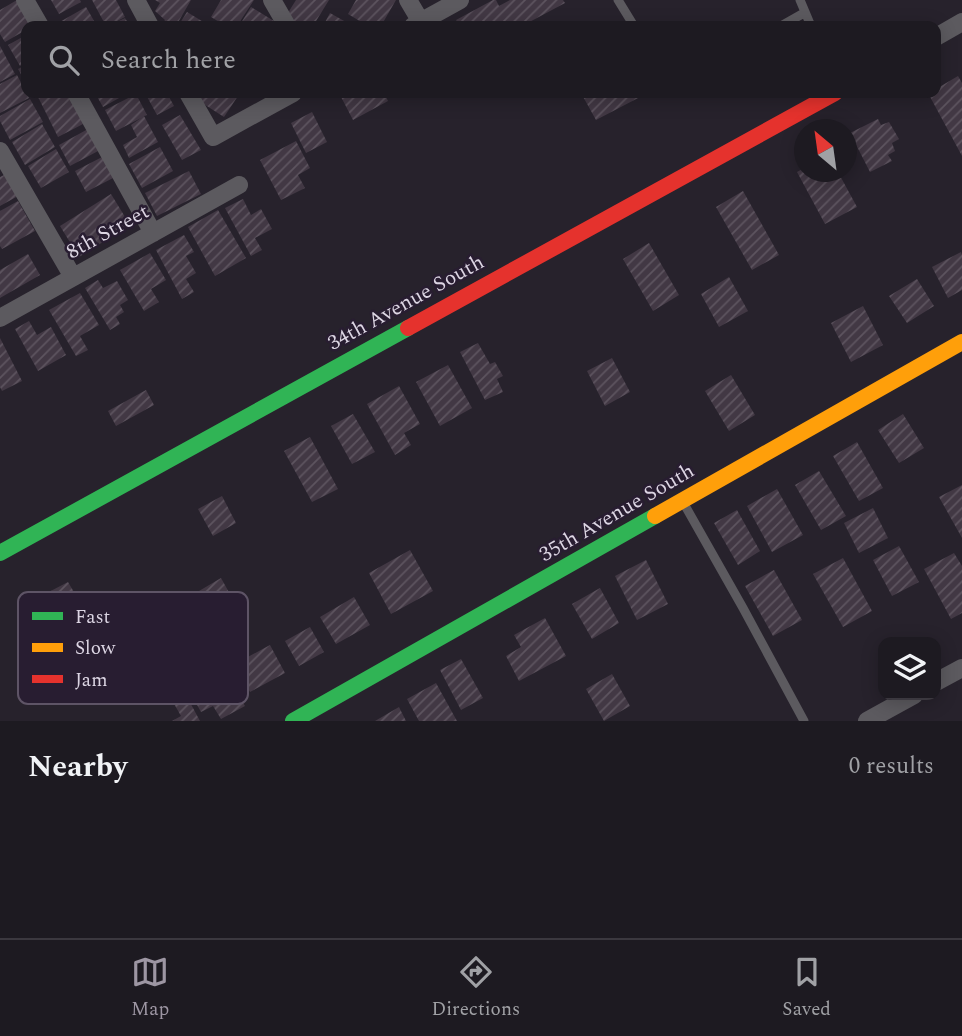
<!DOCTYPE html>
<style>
body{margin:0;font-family:Spectral,serif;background:#25232a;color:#f1f3f6}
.controls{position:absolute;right:21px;bottom:21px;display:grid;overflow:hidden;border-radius:14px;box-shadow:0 4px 18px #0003}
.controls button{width:63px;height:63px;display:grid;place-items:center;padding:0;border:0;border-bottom:2px solid #3b383f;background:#1d1a21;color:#f1f3f6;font:35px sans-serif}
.compass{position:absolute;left:794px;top:119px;width:63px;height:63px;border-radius:50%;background:#1d1a21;box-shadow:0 4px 18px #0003;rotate:331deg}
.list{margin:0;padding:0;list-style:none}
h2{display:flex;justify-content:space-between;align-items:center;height:91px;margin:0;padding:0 28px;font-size:30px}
h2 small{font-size:23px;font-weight:400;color:#a0a1a5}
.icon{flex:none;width:38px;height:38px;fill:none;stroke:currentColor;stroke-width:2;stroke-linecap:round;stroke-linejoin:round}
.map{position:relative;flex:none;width:962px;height:721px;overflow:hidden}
.search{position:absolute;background:#1d1a21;box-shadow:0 4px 18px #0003;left:21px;right:21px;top:21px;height:77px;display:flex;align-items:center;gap:18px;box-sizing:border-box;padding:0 24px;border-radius:14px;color:#a0a1a5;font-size:26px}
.sheet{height:217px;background:#1d1a21}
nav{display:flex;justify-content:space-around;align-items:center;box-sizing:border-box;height:98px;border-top:2px solid #3b383f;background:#1d1a21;font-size:19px;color:#a0a1a5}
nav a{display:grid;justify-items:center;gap:4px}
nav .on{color:#9d96a3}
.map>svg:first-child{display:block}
.building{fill:url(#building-hatch)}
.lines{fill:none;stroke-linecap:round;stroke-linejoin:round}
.lane{stroke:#5c5a5f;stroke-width:9}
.street{stroke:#5c5a5f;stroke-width:18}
.fast{stroke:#30b455;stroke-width:16}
.slow{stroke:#ff9f0a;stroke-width:16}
.jam{stroke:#e5322d;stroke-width:16}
.labels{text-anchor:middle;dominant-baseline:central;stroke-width:5;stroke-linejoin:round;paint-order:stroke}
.street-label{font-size:21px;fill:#dcd5e3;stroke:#281d31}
.key{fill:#281d31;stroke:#5e5466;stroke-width:2}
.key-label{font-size:19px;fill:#dcd5e3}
</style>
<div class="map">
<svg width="962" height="721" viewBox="0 0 962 721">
<defs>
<pattern id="building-hatch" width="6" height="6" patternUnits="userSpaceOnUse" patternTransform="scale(1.75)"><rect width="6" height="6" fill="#423844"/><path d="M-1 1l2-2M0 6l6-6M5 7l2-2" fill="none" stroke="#5d545f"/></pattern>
</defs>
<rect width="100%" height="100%" fill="#27222c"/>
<path class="building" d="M17,0L33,26H26V30L5,42L0,34V10Z
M51,0H80L81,2L59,14Z
M92,0H116L125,17L112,24L125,18L130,26H106Z
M155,0H191L176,26H168L163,23L165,20L155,11L160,3Z
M221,0H254L237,26H226L211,17Z
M296,0H329L313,26H302L286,16Z
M356,0H396L381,26H368L348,14Z
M493,0H496L499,6L510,0H563L565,3L522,26H460L456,20Z
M86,7L97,26H60L58,23Z
M251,7L274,21L271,26H239Z
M187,12L210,26H178Z
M330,13L353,26H323Z
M26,35V62L20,66L8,45Z
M0,46L15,74L0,82Z
M26,65V83L18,69Z
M17,75L29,98L0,113V84Z
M958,76L962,83V156L928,93H936V89Z
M47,93H70L85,123L58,137L38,97Z
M95,93H128L103,107Z
M145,93H167L174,106L157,115Z
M204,93H240L224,117L199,101Z
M339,93H384L388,101L353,120Z
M581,93H638L640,97L596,120Z
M136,94L147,115L144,116L158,142L129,158L123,145L137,137L131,125L141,118L116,131L105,110Z
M30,99L43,122L10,140L0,121V116Z
M312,112L327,142L306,153L291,123Z
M180,115L201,150L182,160L162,125Z
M878,119L881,125L889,122L899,139L892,143L895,151L888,155L892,161L870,172L850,133Z
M42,124L55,147L25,165L12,142Z
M88,129L100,150L70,166L59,145Z
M296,141L310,168L298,175L305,188L281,200L260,160Z
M160,147L173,171L142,188L129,164Z
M56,149L69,172L41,188L28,166Z
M104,156L115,177L86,192L75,171Z
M804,168V172H838L857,207L825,224L797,172Z
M189,171L201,194L157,216L145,193Z
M6,174L18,196L0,206V177Z
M743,191L779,255L752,270L716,207Z
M111,194L130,225L79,257L60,226Z
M243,199L251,215L261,209L272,229L255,238L262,250L251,256L225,208Z
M18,201L35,231L2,249L0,246V211Z
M218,210L246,258L215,276L188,227Z
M184,235L194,252L186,256L196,273L186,279L194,292L182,299L156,250Z
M649,243L679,295L653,311L623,259Z
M961,252L962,255V290L948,298L932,267Z
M150,253L166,280L151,289L159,302L144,311L120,270Z
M28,254L40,275L0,298V270Z
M729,277L748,311L719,327L701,294Z
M917,279L934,306L907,323L889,296Z
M98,280L103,288L117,281L128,300L120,305L124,312L116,317L120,324L110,330L85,288Z
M80,293L99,325L80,336L88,350L76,356L49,310Z
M863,306L883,345L851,362L831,323Z
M29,321L37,335L51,327L66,355L38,371L15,329Z
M0,338L22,381L2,391L0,387Z
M478,343L490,364L495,362L503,376L497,379L503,392L485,400L460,352Z
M612,358L630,392L605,406L587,371Z
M448,365L472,408L440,426L416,382Z
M731,375L755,415L729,431L705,391Z
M399,386L420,424L404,433L411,445L395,455L367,404Z
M146,390L154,405L116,426L108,411Z
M353,414L375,452L352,464L331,426Z
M903,414L924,448L899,463L878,430Z
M310,437L338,489L312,502L284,451Z
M857,442L883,488L859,501L833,456Z
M819,471L846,516L821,530L795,485Z
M962,485V538L939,497Z
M777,489L803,535L772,552L747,506Z
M222,496L236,523L213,536L198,509Z
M873,508L888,538L859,553L844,523Z
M737,510L760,551L738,565L714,523Z
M899,546L919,582L892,596L873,560Z
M410,550L433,591L391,614L369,573Z
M954,553L962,566V613L951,619L924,569Z
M843,558L872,611L843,627L813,574Z
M646,560L668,604L637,620L615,576Z
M774,570L802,620L773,636L745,586Z
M221,578L240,612L218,624L199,591Z
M68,582L117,665L105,672L112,685L88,698L80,684L91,678L43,595Z
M600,588L619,623L592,639L572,604Z
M354,597L370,625L336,644L320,617Z
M545,618L566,656L519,681L506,656L521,647L514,635Z
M310,627L324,652L299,666L285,641Z
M270,645L285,673L250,692L235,664Z
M214,652L245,706L221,719L213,706L201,712L186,685L209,672L202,658Z
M461,659L483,698L461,710L440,670Z
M612,674L630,706L604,721L586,689Z
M436,683L457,721H419L407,699Z
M186,695L200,721H172L181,716L173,702Z
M399,707L406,721H375Z"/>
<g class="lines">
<path class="lane" d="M618,0L634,26
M800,0L811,26
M781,26L804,13
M683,502L743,608L804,721"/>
<path class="street" d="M25,0L40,26
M136,0L150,26
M272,0L287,26
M408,0L421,22
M413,26L460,0
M936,37L962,22
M76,93L153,233
M188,93L213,137L293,93
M0,151L73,277
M0,318L239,185
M936,682L962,668
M867,721L914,695"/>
<path class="fast" d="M0,553L408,328
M293,721L655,516"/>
<path class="slow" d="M655,516L962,342"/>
<path class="jam" d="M408,328L835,93"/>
</g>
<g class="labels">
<g class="street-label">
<text transform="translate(108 232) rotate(-29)">8th Street</text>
<text transform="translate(406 303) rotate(-29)">34th Avenue South</text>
<text transform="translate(617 513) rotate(-30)">35th Avenue South</text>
</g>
</g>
<rect x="18" y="592" width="230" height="112" rx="10" class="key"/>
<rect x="32" y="612" width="31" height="8" fill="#30b455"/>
<rect x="32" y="643" width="31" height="9" fill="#ff9f0a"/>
<rect x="32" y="675" width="31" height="8" fill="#e5322d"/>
<g class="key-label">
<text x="75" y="623">Fast</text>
<text x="75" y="654">Slow</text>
<text x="75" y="686">Jam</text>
</g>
</svg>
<div class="controls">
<button><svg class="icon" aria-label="layers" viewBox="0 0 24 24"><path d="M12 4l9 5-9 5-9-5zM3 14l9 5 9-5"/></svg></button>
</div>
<svg class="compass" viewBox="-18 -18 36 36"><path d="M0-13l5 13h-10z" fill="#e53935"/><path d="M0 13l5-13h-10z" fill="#a0a1a5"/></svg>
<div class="search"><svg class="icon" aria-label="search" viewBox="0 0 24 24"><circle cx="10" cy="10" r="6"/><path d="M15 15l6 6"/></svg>Search here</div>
</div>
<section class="sheet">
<h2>Nearby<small>0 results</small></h2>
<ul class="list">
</ul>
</section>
<nav>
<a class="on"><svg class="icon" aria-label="map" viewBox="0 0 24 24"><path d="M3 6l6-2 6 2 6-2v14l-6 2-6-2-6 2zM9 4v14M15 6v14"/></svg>Map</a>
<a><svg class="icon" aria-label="directions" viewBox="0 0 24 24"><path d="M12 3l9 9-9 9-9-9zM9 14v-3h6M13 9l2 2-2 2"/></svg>Directions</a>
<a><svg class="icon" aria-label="saved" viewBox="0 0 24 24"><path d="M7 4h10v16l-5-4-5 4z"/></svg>Saved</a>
</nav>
